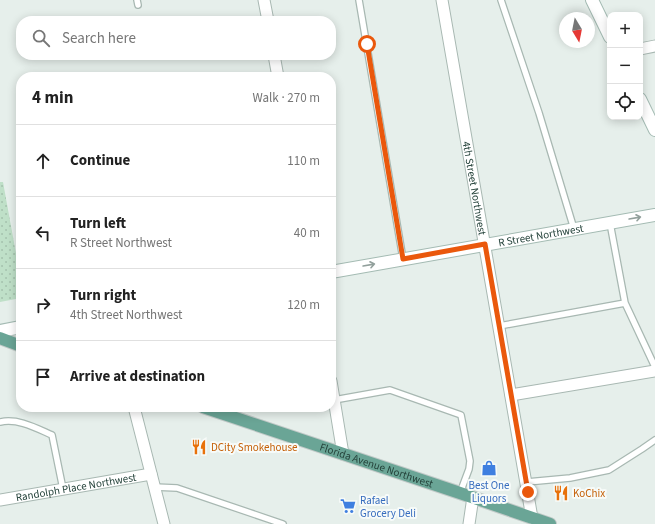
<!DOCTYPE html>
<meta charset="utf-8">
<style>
body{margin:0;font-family:"Source Sans 3",sans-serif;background:#f2f2f2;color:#222}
.controls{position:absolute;right:12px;top:12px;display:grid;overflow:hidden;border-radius:8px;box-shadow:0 2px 10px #0003}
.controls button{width:36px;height:36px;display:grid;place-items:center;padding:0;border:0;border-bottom:1px solid #e0e0e0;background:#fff;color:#222;font:20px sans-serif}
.compass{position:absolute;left:559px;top:12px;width:36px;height:36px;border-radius:50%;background:#fff;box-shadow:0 2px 10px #0003;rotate:170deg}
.stop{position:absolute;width:12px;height:12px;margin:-9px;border:3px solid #ea580c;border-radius:50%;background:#fff}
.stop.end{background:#ea580c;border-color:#fff;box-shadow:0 1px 4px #0008}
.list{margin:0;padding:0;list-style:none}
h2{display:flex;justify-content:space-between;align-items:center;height:52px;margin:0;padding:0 16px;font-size:17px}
h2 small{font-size:13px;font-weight:400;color:#767676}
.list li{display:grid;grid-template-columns:26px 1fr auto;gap:12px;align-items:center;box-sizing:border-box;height:72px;padding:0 16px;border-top:1px solid #e0e0e0}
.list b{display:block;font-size:15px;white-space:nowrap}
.list p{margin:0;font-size:13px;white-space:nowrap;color:#767676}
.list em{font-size:13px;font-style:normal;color:#767676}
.icon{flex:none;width:22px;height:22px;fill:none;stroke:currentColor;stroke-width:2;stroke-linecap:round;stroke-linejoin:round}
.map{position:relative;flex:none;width:655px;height:524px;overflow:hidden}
.search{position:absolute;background:#fff;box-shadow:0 2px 10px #0003;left:16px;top:16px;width:320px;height:44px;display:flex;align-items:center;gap:10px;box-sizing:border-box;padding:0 14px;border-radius:16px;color:#767676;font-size:15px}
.panel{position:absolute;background:#fff;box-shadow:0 2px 10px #0003;left:16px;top:72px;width:320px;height:340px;border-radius:16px}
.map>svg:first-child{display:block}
.grass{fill:url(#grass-dots)}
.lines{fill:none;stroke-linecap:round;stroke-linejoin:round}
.lane-casing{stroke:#a8b8b2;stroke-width:8}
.street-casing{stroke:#a8b8b2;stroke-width:13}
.secondary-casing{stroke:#a4bbb3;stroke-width:14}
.primary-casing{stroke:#c2cac8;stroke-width:14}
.lane{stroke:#fff;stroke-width:5.5}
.street{stroke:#fff;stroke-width:11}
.secondary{stroke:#fff;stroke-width:12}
.primary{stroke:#6aa596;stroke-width:12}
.oneway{stroke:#92a09c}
.route{stroke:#ea580c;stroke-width:5}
.labels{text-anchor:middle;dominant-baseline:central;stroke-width:4;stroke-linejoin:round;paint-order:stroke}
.street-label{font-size:11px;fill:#24423a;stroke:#f7fbf9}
.food-label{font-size:11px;fill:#c56008;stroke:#f7fbf9;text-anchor:start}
.shop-label{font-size:11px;fill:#366cbe;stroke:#f7fbf9}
</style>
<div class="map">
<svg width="655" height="524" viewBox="0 0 655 524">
<defs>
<pattern id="grass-dots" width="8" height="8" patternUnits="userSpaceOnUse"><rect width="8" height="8" fill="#bfe0c8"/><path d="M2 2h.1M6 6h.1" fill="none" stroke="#a4c1ad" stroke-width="1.8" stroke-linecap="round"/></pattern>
</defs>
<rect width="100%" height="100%" fill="#e6efeb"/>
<path class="grass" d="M0,182H3L21,281V298L0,302Z"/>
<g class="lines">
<defs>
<path id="lane" d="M137,0L138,5
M359,0L403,259
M501,0L539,113L574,229
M610,223L625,303
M499,326L625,303L655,367
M334,400L390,390L461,415L470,461L469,469L460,493
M0,422C18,418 36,428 52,435L63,489
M527,482L570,478L609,470L642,449L655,440
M154,487L177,488L283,524"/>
<g id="street">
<path d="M264,0L268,21"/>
<path id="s1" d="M442,0L532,518"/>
<path d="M640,49L655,46"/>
<path d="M274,55L278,77"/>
<path d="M331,381L343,454"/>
<path d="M511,395L655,371"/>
<path d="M134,407L164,524"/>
<path id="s2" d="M0,500L151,474"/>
<path d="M469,524L473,497"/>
</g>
<g id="secondary">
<path d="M592,0L610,37"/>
<path d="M640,99L655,130"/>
<path id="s3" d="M331,272L655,215"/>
<path d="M0,331L21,327"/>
</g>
<g id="primary">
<path d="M0,338L21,346"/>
<path id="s4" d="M203,407L460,493L550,524"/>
</g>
</defs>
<use href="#lane" class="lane-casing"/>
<use href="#street" class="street-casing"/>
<use href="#secondary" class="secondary-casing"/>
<use href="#primary" class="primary-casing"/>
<use href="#lane" class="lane"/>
<use href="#street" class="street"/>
<use href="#secondary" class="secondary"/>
<use href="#primary" class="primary"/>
</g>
<defs><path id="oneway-shaft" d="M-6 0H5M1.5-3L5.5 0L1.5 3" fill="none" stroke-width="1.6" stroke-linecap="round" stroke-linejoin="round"/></defs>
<g class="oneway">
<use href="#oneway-shaft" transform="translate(635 218) rotate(-10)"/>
<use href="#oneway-shaft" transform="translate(369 265) rotate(-10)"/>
</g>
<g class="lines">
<path class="route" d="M367,44L403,259L485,244L528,492"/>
</g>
<defs>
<symbol id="restaurant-bare" viewBox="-9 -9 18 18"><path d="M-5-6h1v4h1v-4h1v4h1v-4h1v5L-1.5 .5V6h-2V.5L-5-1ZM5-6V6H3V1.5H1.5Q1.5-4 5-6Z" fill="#e8710a" stroke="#f7fbf9" stroke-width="2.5" paint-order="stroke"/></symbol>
<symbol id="shop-bare" viewBox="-9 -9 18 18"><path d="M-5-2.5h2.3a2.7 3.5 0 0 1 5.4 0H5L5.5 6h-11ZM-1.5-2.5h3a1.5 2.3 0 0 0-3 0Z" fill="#3f7fe0" stroke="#f7fbf9" stroke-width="2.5" paint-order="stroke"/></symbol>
<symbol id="supermarket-bare" viewBox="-9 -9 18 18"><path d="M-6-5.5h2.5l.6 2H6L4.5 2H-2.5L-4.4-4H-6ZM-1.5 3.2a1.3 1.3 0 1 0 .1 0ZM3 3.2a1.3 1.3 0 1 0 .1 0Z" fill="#3f7fe0" stroke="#f7fbf9" stroke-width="2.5" paint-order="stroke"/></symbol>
</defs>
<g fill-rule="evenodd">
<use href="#restaurant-bare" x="188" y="436" width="22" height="22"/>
<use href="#shop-bare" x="478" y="457" width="22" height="22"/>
<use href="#restaurant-bare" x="550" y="482" width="22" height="22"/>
<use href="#supermarket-bare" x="337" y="495" width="22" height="22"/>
</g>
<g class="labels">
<g class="street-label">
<text stroke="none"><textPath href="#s1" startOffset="191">4th Street Northwest</textPath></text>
<text stroke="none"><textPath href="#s3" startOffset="213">R Street Northwest</textPath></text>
<text stroke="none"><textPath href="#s4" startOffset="183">Florida Avenue Northwest</textPath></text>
<text stroke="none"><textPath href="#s2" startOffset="77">Randolph Place Northwest</textPath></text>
</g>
<g class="food-label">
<text x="211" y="447">DCity Smokehouse</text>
<text x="573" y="493">KoChix</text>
</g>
<g class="shop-label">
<text x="489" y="485">Best One<tspan x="489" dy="13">Liquors</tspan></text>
<text x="360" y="500" text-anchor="start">Rafael<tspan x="360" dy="13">Grocery Deli</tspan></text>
</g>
</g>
</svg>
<div class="controls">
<button>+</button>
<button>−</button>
<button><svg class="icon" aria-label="locate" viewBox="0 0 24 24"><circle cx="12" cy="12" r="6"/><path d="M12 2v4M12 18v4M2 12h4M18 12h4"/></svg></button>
</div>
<svg class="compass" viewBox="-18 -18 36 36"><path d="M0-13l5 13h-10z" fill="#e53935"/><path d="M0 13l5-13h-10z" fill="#767676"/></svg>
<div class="stop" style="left:367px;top:44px"></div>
<div class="stop end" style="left:528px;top:492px"></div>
<div class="search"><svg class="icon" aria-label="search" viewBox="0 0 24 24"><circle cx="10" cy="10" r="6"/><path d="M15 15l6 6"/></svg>Search here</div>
<section class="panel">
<h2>4 min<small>Walk · 270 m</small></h2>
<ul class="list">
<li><svg class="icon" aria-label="ahead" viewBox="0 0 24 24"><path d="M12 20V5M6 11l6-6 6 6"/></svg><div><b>Continue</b></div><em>110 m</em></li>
<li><svg class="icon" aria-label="left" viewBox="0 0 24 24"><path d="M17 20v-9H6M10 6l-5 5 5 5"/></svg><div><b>Turn left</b><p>R Street Northwest</p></div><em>40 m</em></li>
<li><svg class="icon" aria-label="right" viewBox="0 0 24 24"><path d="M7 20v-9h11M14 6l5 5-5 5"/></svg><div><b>Turn right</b><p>4th Street Northwest</p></div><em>120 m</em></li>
<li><svg class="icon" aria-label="arrive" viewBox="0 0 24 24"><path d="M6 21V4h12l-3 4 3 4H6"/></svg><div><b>Arrive at destination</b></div></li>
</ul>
</section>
</div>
